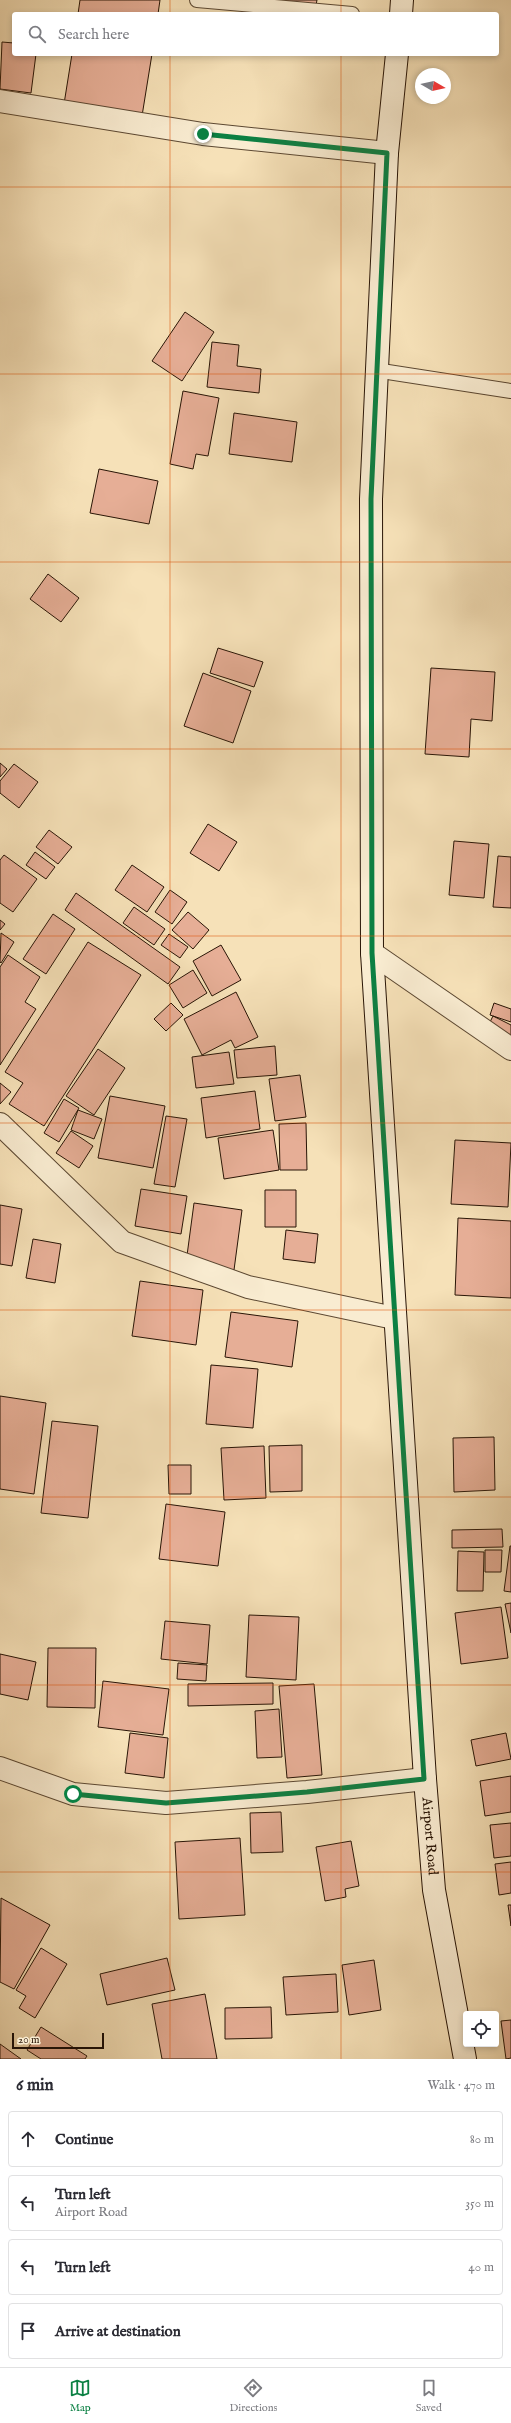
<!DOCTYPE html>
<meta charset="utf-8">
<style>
body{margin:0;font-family:"IM FELL English",serif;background:#f2f2f3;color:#2b2b33}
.controls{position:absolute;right:12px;bottom:12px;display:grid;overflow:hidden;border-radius:4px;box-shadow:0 2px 6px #0003}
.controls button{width:36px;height:36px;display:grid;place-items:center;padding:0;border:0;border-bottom:1px solid #e1e1e2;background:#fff;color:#2b2b33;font:20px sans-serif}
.compass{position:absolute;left:415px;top:68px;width:36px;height:36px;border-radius:50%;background:#fff;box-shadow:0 2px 6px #0003;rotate:99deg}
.scale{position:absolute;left:12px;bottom:10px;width:92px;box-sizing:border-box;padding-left:4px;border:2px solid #291506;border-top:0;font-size:11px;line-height:14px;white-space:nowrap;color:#291506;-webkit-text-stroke:3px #f9ecd1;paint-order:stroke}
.stop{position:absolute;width:12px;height:12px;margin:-9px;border:3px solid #0b8043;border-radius:50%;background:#fff}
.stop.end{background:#0b8043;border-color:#fff;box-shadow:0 1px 4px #0008}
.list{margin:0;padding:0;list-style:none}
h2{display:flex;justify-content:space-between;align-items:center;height:52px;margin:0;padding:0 16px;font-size:17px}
h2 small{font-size:13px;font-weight:400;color:#7c7c81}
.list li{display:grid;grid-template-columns:26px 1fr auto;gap:12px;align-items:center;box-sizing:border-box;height:56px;margin:0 8px 8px;padding:0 8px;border:1px solid #e1e1e2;border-radius:4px}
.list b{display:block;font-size:15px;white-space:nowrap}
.list p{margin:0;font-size:13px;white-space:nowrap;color:#7c7c81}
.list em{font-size:13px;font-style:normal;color:#7c7c81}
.icon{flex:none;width:22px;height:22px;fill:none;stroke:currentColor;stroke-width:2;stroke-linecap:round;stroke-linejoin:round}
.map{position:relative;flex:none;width:511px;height:2059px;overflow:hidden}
.search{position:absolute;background:#fff;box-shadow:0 2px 6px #0003;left:12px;right:12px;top:12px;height:44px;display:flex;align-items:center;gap:10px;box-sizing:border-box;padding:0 14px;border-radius:4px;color:#7c7c81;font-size:15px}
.sheet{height:308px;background:#fff}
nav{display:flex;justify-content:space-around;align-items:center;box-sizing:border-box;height:56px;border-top:1px solid #e1e1e2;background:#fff;font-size:11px;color:#7c7c81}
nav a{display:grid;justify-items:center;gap:2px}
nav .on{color:#0b8043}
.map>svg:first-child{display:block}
.building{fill:#e6ae96;stroke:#291506}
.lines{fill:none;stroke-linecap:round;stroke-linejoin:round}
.service-casing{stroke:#5c4832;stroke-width:16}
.minor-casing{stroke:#5c4832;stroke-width:24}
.secondary-casing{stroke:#291506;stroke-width:24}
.service{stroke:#f9ecd1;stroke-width:14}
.minor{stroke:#f9ecd1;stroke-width:22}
.secondary{stroke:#f9ecd1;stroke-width:22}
.route{stroke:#0b8043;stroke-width:5}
.grid{fill:none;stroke:#de560c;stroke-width:1;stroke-opacity:0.55}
.labels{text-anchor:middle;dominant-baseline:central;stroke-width:3;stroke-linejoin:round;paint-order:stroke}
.street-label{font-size:14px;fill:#291506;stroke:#f9ecd1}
</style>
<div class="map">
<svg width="511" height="2059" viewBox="0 0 511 2059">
<rect width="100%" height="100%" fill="#f6e1b8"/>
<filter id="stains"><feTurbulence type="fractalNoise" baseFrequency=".005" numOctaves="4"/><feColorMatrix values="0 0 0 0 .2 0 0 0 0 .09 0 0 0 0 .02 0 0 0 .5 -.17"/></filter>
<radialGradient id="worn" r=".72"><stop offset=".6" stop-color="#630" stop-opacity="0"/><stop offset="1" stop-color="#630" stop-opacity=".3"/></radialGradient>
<path class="building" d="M80,0H160L158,14H78Z
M278,0H317L316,5Z
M2,42L14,43V54H36L31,93L0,89Z
M72,54H152L142,116L64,104Z
M185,312L214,332L182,381L152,361Z
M212,342L239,345L237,366L261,369L259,393L207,387Z
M183,391L219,398L208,456L196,454L193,469L170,464Z
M234,413L297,422L292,462L229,454Z
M99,469L158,481L149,524L90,513Z
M48,574L79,598L61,622L30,599Z
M218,648L263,662L254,687L210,673Z
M431,668L495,672L492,721L471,719L469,757L425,754Z
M203,673L251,691L233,743L184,726Z
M0,763L7,769L0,777Z
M14,764L38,782L19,808L0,793V781Z
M208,824L237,842L219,871L190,853Z
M49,830L72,847L58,864L36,847Z
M454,841L489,844L484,898L449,895Z
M35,852L55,867L46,879L26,865Z
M4,855L37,879L13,912L0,903V860Z
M498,856L511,857V908L493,907Z
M132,865L164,887L147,912L115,890Z
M170,890L187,902L172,924L155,912Z
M76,893L180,967L168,984L65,910Z
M134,907L165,929L154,945L123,923Z
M188,912L209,930L193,949L172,930Z
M53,914L75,929L46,974L23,959Z
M0,920L5,924L0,930Z
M1,933L14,942L1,963L0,962Z
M169,934L188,947L180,958L161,945Z
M88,942L141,975L44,1126L9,1104L23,1083L5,1072Z
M221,945L241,980L212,996L193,961Z
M8,955L40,977L25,1002L36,1009L0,1065V967Z
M193,970L207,993L183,1008L169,985Z
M236,992L258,1037L235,1048L231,1040L202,1055L184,1019Z
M171,1003L183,1015L166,1031L154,1019Z
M494,1003L511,1009V1022L490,1015Z
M493,1016L511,1025V1045L485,1032Z
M275,1046L277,1075L237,1078L234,1050Z
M98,1049L125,1068L94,1115L66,1096Z
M229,1052L234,1084L196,1088L192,1057Z
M300,1075L306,1117L275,1121L269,1079Z
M0,1083L11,1092L0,1104Z
M255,1091L260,1129L206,1138L201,1098Z
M110,1096L165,1106L153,1168L98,1158Z
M64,1099L79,1108L59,1142L44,1133Z
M78,1110L102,1119L94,1139L71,1130Z
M166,1116L187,1119L175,1187L154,1184Z
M306,1123L307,1170H280L279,1124Z
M273,1130L279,1170L224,1179L218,1138Z
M71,1131L93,1146L79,1168L56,1153Z
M455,1140L511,1143L508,1207L451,1204Z
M141,1189L187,1196L181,1234L135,1226Z
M265,1190H296V1227H265Z
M194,1203L242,1210L234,1270L186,1263Z
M0,1205L22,1209L12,1266L0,1264Z
M458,1218L511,1221V1298L455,1295Z
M286,1230L318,1234L315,1263L283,1259Z
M33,1239L61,1244L55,1283L26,1278Z
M140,1281L203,1290L196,1345L132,1336Z
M231,1312L298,1321L292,1367L225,1357Z
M211,1365L258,1369L253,1428L206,1424Z
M0,1396L46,1403L34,1494L0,1489Z
M52,1421L98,1426L88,1518L41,1513Z
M494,1437L495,1490L454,1492L453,1438Z
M302,1445V1491L270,1492L269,1446Z
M264,1446L266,1498L224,1500L221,1448Z
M168,1465H191V1494H169Z
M166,1504L225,1512L218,1566L159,1559Z
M502,1529L503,1547L452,1548V1530Z
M510,1546H511V1592L504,1591Z
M485,1550H502L501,1572H485Z
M458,1551L484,1552L483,1591H457Z
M511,1603V1633L505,1604Z
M501,1607L508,1658L461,1664L455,1613Z
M249,1615L299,1617L296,1680L246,1677Z
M165,1621L210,1625L207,1664L161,1659Z
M48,1648H96L95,1708L47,1707Z
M0,1654L36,1662L28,1700L0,1694Z
M178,1663L207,1665L206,1681L177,1679Z
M103,1681L169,1689L163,1735L98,1727Z
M273,1683V1704L188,1706V1684Z
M314,1684L322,1775L287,1778L279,1686Z
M279,1709L282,1757L257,1758L255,1711Z
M130,1733L168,1738L164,1778L125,1773Z
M506,1733L511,1759L476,1766L471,1740Z
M511,1776V1812L485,1816L480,1781Z
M281,1812L283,1852L251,1853L250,1813Z
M511,1823V1856L494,1858L490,1825Z
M240,1838L245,1915L179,1919L175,1842Z
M351,1841L359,1886L345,1889L346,1897L325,1901L316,1847Z
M511,1862V1893L499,1895L495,1864Z
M1,1898L50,1925L14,1989L0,1982Z
M508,1905H511V1926Z
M41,1948L67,1964L35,2018L19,2008L26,1996L16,1990Z
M167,1958L175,1990L107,2005L100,1974Z
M374,1960L381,2010L349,2015L342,1965Z
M336,1974L338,2012L286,2015L283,1977Z
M205,1994L217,2059H162L152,2004Z
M271,2007L272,2038L225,2039V2008Z
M511,2020V2058L506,2059L501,2021Z
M41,2027L87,2056L85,2059H41L27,2050Z
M0,2044L21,2059H0Z"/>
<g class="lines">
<defs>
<path id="service" d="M197,0L352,14
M375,370L511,391"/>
<path id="minor" d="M0,101L203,134L387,153
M372,953L511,1049
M0,1124L122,1242L248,1287L394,1318
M0,1768L73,1794L166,1803L307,1792L425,1779"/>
<g id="secondary">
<path d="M401,14L402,0"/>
<path id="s1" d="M397,54L387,153L371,499L372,953L425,1779L434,1890L465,2059"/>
</g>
</defs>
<use href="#service" class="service-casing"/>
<use href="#minor" class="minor-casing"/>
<use href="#secondary" class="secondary-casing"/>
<use href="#service" class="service"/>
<use href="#minor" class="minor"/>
<use href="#secondary" class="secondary"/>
</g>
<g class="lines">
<path class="route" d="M73,1794L166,1803L307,1792L424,1779L372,953L371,499L387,153L203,134"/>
</g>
<path class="grid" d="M170,0V14M341,0V14M170,54V2059M341,54V2059M0,187H511M0,374H511M0,562H511M0,749H511M0,936H511M0,1123H511M0,1310H511M0,1497H511M0,1685H511M0,1872H511"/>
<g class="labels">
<g class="street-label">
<text stroke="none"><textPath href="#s1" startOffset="1785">Airport Road</textPath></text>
</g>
</g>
<rect width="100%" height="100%" filter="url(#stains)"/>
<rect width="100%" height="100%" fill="url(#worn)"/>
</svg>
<div class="controls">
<button><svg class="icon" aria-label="locate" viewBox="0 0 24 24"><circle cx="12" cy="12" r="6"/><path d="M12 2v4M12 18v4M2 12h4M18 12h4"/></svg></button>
</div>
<svg class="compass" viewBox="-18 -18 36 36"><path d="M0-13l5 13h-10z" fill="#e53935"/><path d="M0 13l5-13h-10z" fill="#7c7c81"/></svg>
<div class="scale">20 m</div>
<div class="stop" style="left:73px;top:1794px"></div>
<div class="stop end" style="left:203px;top:134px"></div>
<div class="search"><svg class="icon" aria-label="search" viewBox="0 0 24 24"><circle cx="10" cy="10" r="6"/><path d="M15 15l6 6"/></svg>Search here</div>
</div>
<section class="sheet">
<h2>6 min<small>Walk · 470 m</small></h2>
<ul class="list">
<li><svg class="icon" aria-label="ahead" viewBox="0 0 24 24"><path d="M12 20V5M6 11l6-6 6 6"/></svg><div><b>Continue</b></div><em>80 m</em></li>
<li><svg class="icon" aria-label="left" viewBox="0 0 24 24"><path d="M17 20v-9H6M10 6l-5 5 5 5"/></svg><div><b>Turn left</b><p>Airport Road</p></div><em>350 m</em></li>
<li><svg class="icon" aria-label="left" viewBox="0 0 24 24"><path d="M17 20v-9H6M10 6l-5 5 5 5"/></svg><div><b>Turn left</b></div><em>40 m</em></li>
<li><svg class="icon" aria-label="arrive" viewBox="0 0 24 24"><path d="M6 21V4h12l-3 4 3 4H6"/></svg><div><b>Arrive at destination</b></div></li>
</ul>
</section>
<nav>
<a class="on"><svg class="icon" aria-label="map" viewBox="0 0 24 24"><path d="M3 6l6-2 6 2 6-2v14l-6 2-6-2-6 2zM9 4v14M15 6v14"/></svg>Map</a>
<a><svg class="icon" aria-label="directions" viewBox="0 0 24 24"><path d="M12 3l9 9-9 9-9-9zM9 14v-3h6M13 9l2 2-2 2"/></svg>Directions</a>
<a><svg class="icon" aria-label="saved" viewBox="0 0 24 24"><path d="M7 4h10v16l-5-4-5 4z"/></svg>Saved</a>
</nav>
